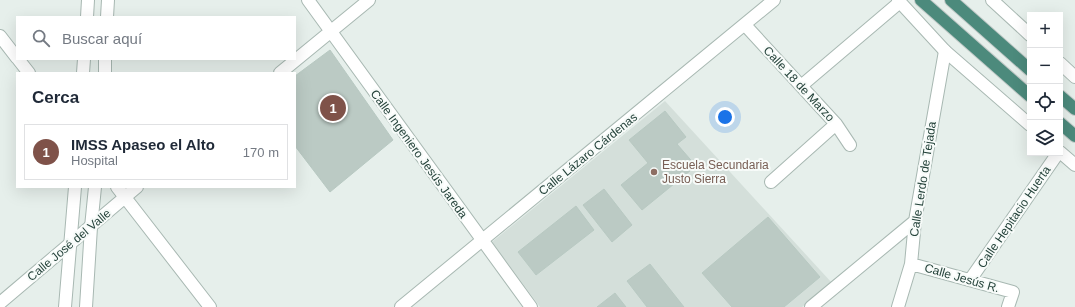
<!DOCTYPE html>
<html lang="es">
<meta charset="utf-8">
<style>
body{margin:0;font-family:Helvetica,sans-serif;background:#f6f6f7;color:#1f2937}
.controls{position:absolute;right:12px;top:12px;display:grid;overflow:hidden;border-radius:0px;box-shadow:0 4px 16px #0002}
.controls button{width:36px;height:36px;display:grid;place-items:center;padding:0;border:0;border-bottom:1px solid #e0e1e3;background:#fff;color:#1f2937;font:20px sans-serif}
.you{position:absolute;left:725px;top:117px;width:14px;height:14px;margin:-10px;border:3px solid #fff;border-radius:50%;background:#1a73e8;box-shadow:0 0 0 6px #1a73e833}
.badge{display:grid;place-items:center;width:26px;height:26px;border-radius:50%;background:#7f5249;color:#fff;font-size:13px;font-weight:700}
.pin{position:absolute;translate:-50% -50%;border:2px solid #fff;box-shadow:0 1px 4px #0006}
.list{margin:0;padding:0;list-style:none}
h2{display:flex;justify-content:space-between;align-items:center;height:52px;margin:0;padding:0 16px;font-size:17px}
h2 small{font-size:13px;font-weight:400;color:#747a83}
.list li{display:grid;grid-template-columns:26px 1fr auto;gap:12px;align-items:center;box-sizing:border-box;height:56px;margin:0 8px 8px;padding:0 8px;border:1px solid #e0e1e3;border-radius:0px}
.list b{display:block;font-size:15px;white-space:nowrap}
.list p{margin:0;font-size:13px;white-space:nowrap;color:#747a83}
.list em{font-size:13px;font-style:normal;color:#747a83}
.icon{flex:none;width:22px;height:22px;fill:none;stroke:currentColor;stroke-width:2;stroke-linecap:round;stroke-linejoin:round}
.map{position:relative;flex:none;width:1075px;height:307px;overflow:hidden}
.search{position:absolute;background:#fff;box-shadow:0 4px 16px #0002;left:16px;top:16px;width:280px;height:44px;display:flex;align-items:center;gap:10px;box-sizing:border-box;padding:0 14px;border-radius:0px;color:#747a83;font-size:15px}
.panel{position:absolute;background:#fff;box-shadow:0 4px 16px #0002;left:16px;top:72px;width:280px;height:116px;border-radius:0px}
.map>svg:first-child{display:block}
.built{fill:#d4dfda}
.building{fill:#bbcac4;stroke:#b8c9c2}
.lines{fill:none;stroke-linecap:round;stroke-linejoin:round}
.minor-casing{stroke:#a8b8b2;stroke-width:14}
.tertiary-casing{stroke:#a8b8b2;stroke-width:14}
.trunk-casing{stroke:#c2cac8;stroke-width:14}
.minor{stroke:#fff;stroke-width:12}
.tertiary{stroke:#fff;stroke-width:12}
.trunk{stroke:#4c8a7c;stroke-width:12}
.education-dot{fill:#8d6e63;stroke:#f7fbf9;stroke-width:1.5}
.labels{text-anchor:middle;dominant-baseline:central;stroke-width:4;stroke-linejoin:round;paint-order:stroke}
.street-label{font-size:12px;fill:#24423a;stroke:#f7fbf9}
.education-label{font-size:12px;fill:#785e54;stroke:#f7fbf9;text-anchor:start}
</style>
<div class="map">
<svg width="1075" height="307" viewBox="0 0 1075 307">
<rect width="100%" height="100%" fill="#e6efeb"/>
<path class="built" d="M665,101L832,283L802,307H540L492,242Z"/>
<path class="building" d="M330,50L393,140L330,192L295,146V76Z
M665,111L686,137L677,144L696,166L642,210L621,185L648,163L629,140Z
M604,189L632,225L612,242L583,205Z
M576,206L594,230L536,275L518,252Z
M768,217L820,277L784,307H732L702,273Z
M650,264L684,307H647L627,281Z
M615,293L626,307H597Z"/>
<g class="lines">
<defs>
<path id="minor" d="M308,0L531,307
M745,25L836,124L850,145
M0,36L17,58
M18,59L29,73
M280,73L369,0
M801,86L900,2
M771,182L836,124
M117,187L210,307
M911,264L1013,292L1008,307
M970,280L1058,153
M0,303L137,187
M401,307L774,0
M811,307L915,221
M898,307L911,264L915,221L945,51"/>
<path id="tertiary" d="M898,0L945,51L1030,125
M992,0L1030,35
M87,17L88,0
M107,17L108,0
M1060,63L1075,77
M83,73L84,59
M105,73V59
M1060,152L1075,165
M65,307L75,187
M86,307L91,227L95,187"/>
<path id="trunk" d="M921,0L1030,96
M951,0L1030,70
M1060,96L1075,109
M1060,123L1075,136"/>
</defs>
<use href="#minor" class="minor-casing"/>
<use href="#tertiary" class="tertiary-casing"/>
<use href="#trunk" class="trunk-casing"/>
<use href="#minor" class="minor"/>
<use href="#tertiary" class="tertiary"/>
<use href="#trunk" class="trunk"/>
</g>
<circle class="education-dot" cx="654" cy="172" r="4"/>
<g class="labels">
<g class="street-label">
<text transform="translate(799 84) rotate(47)">Calle 18 de Marzo</text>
<text transform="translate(419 154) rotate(54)">Calle Ingeniero Jesús Jareda</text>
<text transform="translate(588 154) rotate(-39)">Calle Lázaro Cárdenas</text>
<text transform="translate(923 179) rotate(-81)">Calle Lerdo de Tejada</text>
<text transform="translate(1014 217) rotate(-56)">Calle Hepitacio Huerta</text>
<text transform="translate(69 245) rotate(-40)">Calle José del Valle</text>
<text transform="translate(962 278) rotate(16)">Calle Jesús R.</text>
</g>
<g class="education-label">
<text x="662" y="165">Escuela Secundaria<tspan x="662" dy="14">Justo Sierra</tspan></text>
</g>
</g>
</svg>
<div class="controls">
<button>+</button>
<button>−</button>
<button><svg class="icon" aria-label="locate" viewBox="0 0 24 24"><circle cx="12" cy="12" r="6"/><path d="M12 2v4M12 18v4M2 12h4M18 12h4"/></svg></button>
<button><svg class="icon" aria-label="layers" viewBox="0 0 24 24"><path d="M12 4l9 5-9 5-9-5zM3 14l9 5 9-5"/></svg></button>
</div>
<div class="you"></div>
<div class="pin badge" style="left:333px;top:108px">1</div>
<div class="search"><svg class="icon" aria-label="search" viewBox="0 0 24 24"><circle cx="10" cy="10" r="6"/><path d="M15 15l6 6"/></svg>Buscar aquí</div>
<section class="panel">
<h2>Cerca<small></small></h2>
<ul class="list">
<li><span class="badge">1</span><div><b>IMSS Apaseo el Alto</b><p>Hospital</p></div><em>170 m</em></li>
</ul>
</section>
</div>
